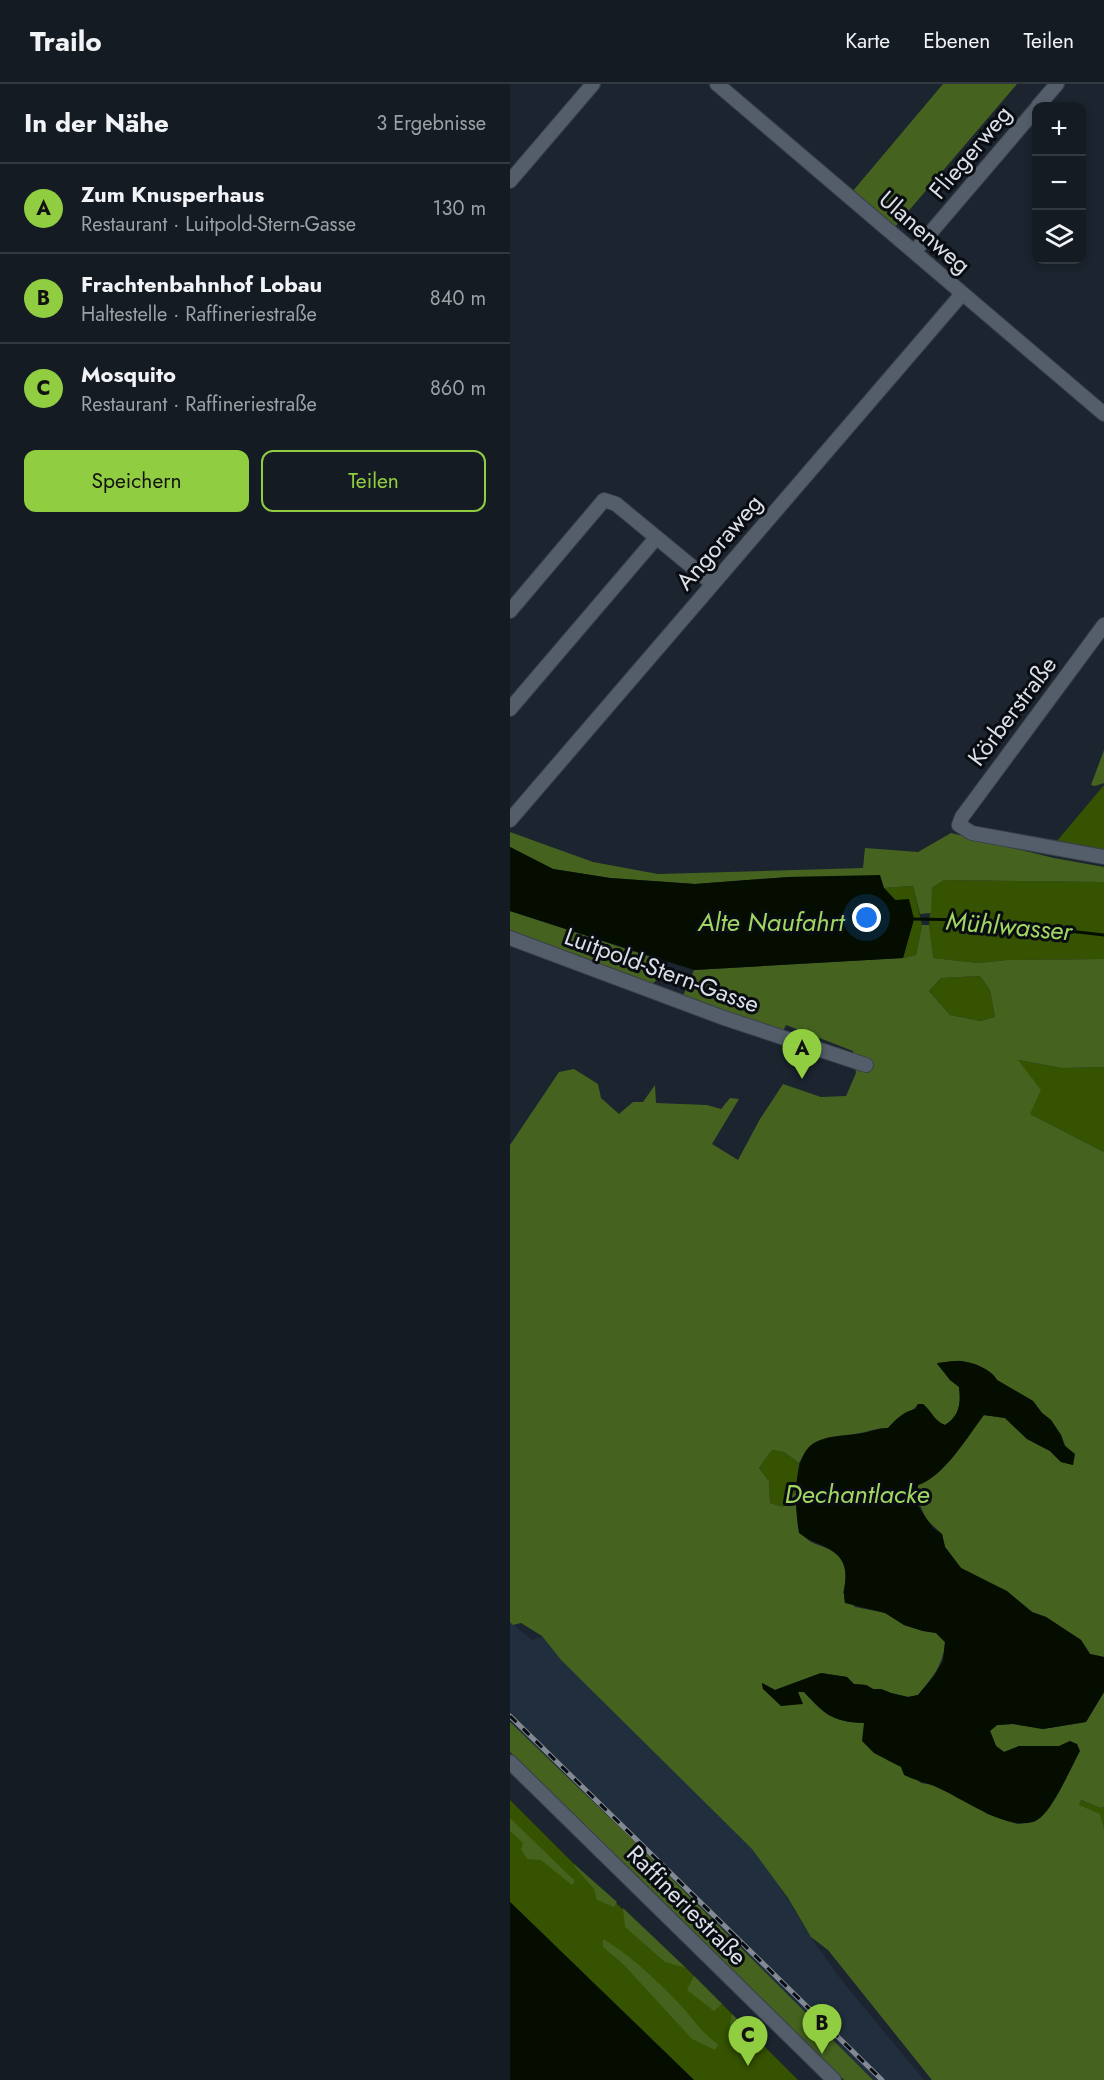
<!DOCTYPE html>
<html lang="de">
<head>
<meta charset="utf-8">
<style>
  :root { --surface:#141b23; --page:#212830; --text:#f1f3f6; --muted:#9da1a6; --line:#333941; --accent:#91cd40 }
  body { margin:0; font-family:Jost,sans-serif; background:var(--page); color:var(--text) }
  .controls { position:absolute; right:18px; top:18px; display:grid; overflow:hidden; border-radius:12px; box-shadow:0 3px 9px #0003 }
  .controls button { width:54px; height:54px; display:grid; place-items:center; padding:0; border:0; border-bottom:2px solid var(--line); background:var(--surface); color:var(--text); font:30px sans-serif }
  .you { position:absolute; left:357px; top:834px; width:21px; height:21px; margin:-15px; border:4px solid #fff; border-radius:50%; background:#1a73e8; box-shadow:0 0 0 9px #1a73e833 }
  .badge { display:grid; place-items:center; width:39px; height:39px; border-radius:50%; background:var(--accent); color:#111; font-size:20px; font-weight:700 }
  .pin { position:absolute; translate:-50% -50px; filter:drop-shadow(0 2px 3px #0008) }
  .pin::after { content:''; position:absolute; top:32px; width:21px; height:18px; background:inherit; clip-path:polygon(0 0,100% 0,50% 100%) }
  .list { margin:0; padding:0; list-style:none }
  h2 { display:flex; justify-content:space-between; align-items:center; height:78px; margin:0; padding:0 24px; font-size:26px }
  h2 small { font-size:20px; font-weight:400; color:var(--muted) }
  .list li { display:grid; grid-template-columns:39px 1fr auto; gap:18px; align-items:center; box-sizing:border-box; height:90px; padding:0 24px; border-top:2px solid var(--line) }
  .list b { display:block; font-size:22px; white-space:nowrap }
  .list p { margin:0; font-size:20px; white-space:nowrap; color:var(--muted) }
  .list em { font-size:20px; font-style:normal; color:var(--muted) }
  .actions { display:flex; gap:12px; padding:18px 24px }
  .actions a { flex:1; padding:14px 0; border:2px solid var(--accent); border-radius:12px; text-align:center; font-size:21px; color:var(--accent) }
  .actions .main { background:var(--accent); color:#111 }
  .icon { flex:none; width:33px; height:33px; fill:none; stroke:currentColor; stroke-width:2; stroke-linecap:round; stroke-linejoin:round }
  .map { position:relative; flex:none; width:594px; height:1996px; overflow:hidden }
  header { display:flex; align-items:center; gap:36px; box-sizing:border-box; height:84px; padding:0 30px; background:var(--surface); border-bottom:2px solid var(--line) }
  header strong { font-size:28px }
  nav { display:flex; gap:33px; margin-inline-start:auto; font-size:21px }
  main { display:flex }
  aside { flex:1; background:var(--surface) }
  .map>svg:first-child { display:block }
</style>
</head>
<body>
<header>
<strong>Trailo</strong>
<nav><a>Karte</a><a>Ebenen</a><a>Teilen</a></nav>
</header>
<main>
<aside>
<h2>In der Nähe<small>3 Ergebnisse</small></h2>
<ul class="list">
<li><span class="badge">A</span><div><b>Zum Knusperhaus</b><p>Restaurant · Luitpold-Stern-Gasse</p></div><em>130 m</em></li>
<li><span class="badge">B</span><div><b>Frachtenbahnhof Lobau</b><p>Haltestelle · Raffineriestraße</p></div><em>840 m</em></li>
<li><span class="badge">C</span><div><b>Mosquito</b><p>Restaurant · Raffineriestraße</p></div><em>860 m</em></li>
</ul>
<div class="actions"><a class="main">Speichern</a><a>Teilen</a></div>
</aside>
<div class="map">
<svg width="594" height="1996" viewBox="0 0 594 1996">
  <rect width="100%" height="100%" fill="#1b242f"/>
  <path fill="#212e3d" d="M 0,1538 L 22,1556 L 32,1552 L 51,1576 L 242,1765 L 258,1784 L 301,1853 L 329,1893 L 414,1996 L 363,1996 L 124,1757 L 0,1638 Z"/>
  <path fill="#355301" d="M 594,701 L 594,767 L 547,757 Z
    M 434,796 L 594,798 L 594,875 L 497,876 L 468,879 L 422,874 L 419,841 L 422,804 Z
    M 403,802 L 412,841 L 406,871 L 393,874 L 404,835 L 374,804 Z
    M 470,892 L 480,906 L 485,933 L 471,937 L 440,931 L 419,907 L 431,894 Z
    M 508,976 L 552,984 L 594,983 L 594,1068 L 520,1030 Z
    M 262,1366 L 274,1368 L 289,1379 L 286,1410 L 275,1404 L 274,1423 L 260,1419 L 259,1397 L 249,1384 Z
    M 0,1716 L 64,1780 L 176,1884 L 288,1996 L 184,1996 L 0,1818 Z
    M 570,1716 L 590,1724 L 594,1723 L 594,1745 L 569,1721 Z"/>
  <path fill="#45631f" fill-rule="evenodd" d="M 433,0 L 507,0 L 384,144 L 342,108 Z
    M 594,666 L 594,699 L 585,702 L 581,701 Z
    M 0,748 L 83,778 L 148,790 L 353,784 L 355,764 L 408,768 L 441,749 L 544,774 L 594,783 L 594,798 L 434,796 L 422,804 L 421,829 L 410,830 L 403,802 L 374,804 L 369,792 L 279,793 L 185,800 L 100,794 L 43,785 L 0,763 Z
    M 0,827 L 150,876 L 147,896 L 139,902 L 0,847 Z
    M 412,841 L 419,841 L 423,874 L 468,879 L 497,876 L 594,875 L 594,983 L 552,984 L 508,976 L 531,1006 L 520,1030 L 594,1068 L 594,1573 L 580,1570 L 571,1556 L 536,1533 L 522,1528 L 497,1508 L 451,1484 L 435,1463 L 432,1450 L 416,1435 L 409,1419 L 409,1408 L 407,1406 L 408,1401 C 433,1393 458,1352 473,1331 L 495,1334 L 517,1355 L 540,1367 L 551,1378 L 563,1381 L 551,1351 L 541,1336 L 532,1329 L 523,1317 L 487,1296 C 482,1286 463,1278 452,1277 C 444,1276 435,1279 427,1280 L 440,1296 L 449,1303 C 451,1318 450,1332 435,1341 L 428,1338 L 413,1320 L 408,1320 C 403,1328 387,1334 378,1344 C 368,1344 360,1347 350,1349 C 336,1352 315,1351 303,1360 C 296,1365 293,1373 289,1379 L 274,1368 L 262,1366 L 249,1384 L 259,1397 L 260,1419 L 274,1423 L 275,1403 L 286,1410 C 287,1426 285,1442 297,1455 C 301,1459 309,1461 314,1463 C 336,1472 339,1487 333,1509 L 345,1523 L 376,1529 L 394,1541 L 413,1547 L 426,1549 L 435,1558 C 434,1580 422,1594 408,1611 L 398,1613 L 381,1609 L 371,1605 L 363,1605 L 356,1601 L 344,1600 L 337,1593 L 311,1589 L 265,1606 L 252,1599 L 253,1605 L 292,1620 L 288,1608 L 294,1608 C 314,1630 322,1638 354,1639 L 377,1676 L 392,1683 L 411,1699 L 423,1701 L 465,1721 L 477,1730 L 507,1740 L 524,1738 L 531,1733 L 560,1657 L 550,1662 L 509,1662 L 494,1668 L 486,1662 L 480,1647 L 487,1641 L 503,1640 L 533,1645 L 576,1638 L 594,1608 L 594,1723 L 590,1724 L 571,1716 L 569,1721 L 590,1730 L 594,1745 L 594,1996 L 422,1996 L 318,1866 L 301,1853 L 278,1814 L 242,1765 L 51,1576 L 32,1552 L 11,1539 L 3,1541 L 0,1538 L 0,1061 L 49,988 L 64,985 L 88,1000 L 91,1014 L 109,1030 L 123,1018 L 133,1018 L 145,1001 L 146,1019 L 197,1021 L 211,1025 L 220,1014 L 229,1015 L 202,1060 L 228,1076 L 250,1035 L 273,1000 L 311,1013 L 336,1012 L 346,989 L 343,967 L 276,941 L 273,947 L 173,912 L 184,886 L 393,874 L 406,871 ZM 470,892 L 480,906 L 485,933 L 471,937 L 440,931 L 419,907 L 431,894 Z
    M 0,1638 L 124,1757 L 363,1996 L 334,1996 L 0,1668 Z
    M 0,1734 L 65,1797 L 62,1801 L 31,1776 L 17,1775 L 11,1765 L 13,1759 L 0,1747 Z
    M 64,1780 L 107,1818 L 104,1823 L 87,1816 L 84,1805 L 64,1782 Z
    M 113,1824 L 176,1884 L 155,1878 L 115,1843 Z
    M 93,1855 C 120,1870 154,1903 175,1926 C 186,1939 194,1951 208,1960 L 205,1966 L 182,1955 L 114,1881 L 93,1863 Z
    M 184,1892 L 212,1920 L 204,1927 L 177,1906 Z
    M 222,1930 L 246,1955 L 240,1959 L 219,1944 Z"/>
  <path fill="#040d00" d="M 0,763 L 43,785 L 100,794 L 185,800 L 279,793 L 370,791 L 374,804 L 385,816 L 399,815 L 404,835 L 393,874 L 184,886 L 0,827 Z
    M 443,1277 C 457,1276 480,1283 487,1296 L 523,1317 L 532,1329 L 541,1336 L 551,1351 L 554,1361 L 565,1370 L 563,1381 L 551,1378 L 540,1367 L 517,1355 L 495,1334 L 474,1331 C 458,1352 434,1393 408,1401 L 406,1419 L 423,1444 L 432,1450 L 435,1463 L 451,1484 L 497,1507 L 522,1528 L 536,1533 L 571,1556 L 580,1570 L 594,1573 L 594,1608 L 576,1638 L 533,1645 L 503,1640 L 487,1641 L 480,1647 L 486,1662 L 494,1668 L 509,1662 L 549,1662 L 560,1657 L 567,1660 L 570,1667 C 561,1684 544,1723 530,1734 C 504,1754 450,1712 424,1702 C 414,1698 404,1696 394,1691 L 391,1683 L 364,1669 L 352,1657 L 354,1639 C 322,1638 315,1630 294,1608 L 288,1608 L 293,1620 L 271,1622 L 253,1605 L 252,1599 L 265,1606 L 311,1589 L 337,1593 L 344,1600 L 356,1601 L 363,1605 L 371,1605 L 381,1609 L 398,1613 L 408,1611 L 424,1592 L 433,1577 L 435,1558 L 426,1549 L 413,1547 L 394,1541 L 375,1529 L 335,1519 C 332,1507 337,1498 335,1486 C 332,1463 305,1462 289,1449 C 285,1427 281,1369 306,1358 C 318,1352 333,1352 347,1350 C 358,1349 367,1344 378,1344 C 386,1335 394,1327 406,1325 L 408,1320 L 413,1320 C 422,1327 424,1337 435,1341 C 450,1332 451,1318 449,1303 L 440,1296 L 427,1279 Z
    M 0,1818 L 184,1996 L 0,1996 Z"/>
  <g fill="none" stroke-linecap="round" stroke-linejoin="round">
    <path stroke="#040d00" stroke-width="3" d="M 404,835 L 461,836 L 594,851"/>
    <defs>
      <path id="minor" d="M 207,0 L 594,330
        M 528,22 L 547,0
        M 0,97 L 83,0
        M 404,168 L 526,25
        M 0,527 L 94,416 L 106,420 L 203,500
        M 594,541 L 452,733 L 449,741 L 462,749 L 594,773
        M 0,625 L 146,454
        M 0,736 L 452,210
        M 0,854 L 214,934 L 356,981
        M 0,1678 L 324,1996"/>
    </defs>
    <use href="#minor" stroke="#393f48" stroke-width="16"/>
    <use href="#minor" stroke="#545e6a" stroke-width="14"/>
    <defs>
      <path id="rail" d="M 0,1632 L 372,1996"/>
    </defs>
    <use href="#rail" stroke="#828993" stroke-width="5"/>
    <use href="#rail" stroke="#090d12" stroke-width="3" stroke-dasharray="9" stroke-linecap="butt"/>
  </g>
  <g text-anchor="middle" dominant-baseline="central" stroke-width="6" stroke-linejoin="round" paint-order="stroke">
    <g font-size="24" fill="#dadfe7" stroke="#090d12">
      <text transform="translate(460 68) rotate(-50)">Fliegerweg</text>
      <text transform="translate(415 148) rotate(41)">Ulanenweg</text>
      <text transform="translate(209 458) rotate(-49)">Angoraweg</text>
      <text transform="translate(502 627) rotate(-53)">Körberstraße</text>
      <text transform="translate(152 886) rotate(20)">Luitpold-Stern-Gasse</text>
      <text transform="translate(177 1821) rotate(45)">Raffineriestraße</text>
    </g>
    <g font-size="26" font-style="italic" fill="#a1d662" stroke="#090d12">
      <text x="261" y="838">Alte Naufahrt</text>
      <text transform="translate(499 842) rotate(5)">Mühlwasser</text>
      <text x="347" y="1410">Dechantlacke</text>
    </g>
  </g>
</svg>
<div class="controls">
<button>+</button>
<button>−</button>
<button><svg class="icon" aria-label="layers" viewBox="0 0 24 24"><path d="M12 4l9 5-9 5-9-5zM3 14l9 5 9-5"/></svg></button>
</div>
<div class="you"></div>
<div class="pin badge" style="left:292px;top:995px">A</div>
<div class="pin badge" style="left:312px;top:1970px">B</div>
<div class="pin badge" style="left:238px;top:1982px">C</div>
</div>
</main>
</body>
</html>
